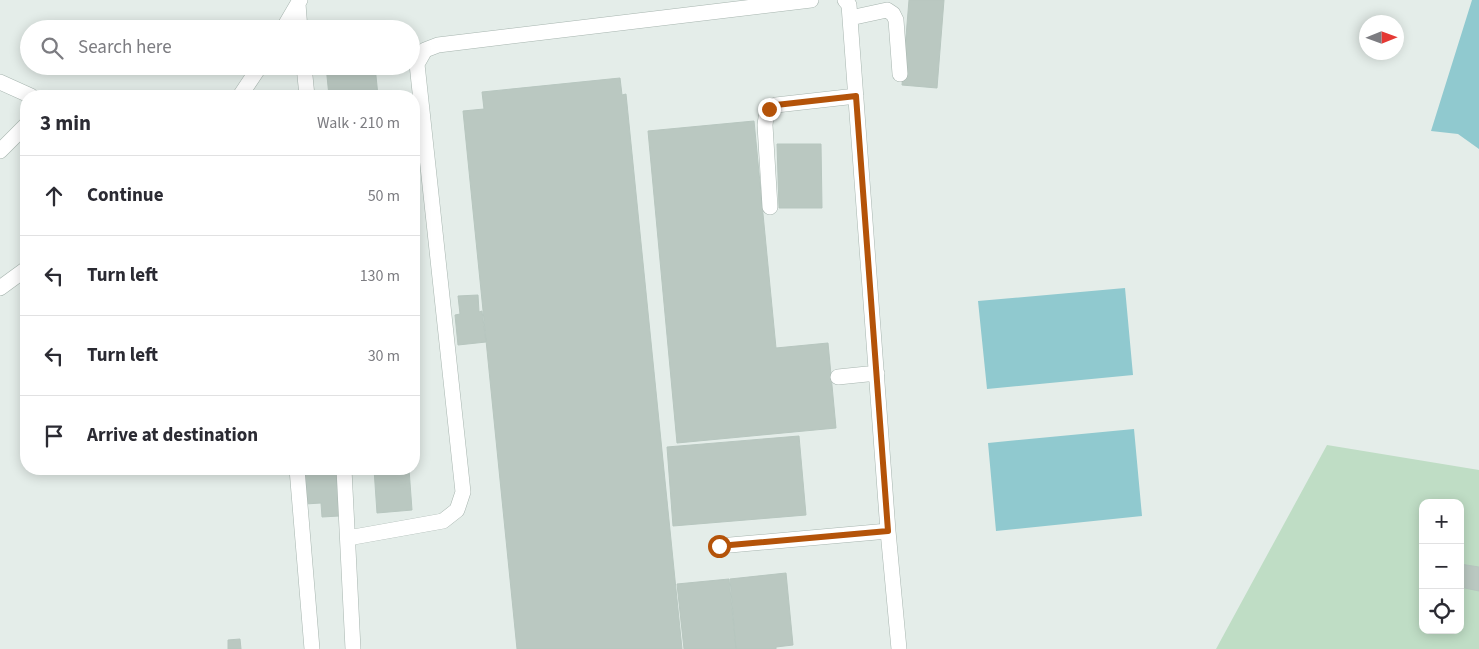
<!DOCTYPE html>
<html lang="en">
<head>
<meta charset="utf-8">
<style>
  :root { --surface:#fff; --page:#f7f7f7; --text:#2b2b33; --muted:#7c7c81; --line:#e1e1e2 }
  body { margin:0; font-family:"Source Sans 3",sans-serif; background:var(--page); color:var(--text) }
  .controls { position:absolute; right:15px; bottom:15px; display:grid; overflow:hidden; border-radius:10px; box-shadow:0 2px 12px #0003 }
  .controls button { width:45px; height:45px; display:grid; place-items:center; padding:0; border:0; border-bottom:1px solid var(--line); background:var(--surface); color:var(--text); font:25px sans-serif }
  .compass { position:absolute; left:1359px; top:15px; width:45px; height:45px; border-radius:50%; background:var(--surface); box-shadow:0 2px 12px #0003; rotate:89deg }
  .stop { position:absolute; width:15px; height:15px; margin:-11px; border:4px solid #b45309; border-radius:50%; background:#fff }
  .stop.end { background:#b45309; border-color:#fff; box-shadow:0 1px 5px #0008 }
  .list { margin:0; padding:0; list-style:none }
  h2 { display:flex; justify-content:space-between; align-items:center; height:65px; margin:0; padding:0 20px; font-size:21px }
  h2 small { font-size:16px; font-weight:400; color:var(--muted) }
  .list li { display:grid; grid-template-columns:32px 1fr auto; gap:15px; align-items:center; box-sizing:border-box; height:80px; padding:0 20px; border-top:1px solid var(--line) }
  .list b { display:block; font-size:19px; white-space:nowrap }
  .list em { font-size:16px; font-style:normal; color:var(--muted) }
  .icon { flex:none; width:28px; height:28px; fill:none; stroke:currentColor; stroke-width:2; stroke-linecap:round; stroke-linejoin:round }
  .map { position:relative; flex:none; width:1479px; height:649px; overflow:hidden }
  .search { position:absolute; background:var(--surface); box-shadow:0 2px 12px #0003; left:20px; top:20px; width:400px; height:55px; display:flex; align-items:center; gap:12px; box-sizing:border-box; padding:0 18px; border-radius:28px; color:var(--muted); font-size:19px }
  .panel { position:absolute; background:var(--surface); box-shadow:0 2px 12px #0003; left:20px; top:90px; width:400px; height:385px; border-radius:20px }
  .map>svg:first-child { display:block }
</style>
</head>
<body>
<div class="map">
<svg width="1479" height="649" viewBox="0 0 1479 649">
  <rect width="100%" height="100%" fill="#e4ede9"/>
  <path fill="#bfddc5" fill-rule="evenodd" d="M 1327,445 L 1479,470 L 1479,649 L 1216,649 ZM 1423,503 L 1460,503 L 1460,630 L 1423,630 Z"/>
  <path fill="#90c9cf" d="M 1472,0 L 1479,0 L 1479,149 L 1458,134 L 1431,131 Z
    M 1125,288 L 1133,375 L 987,389 L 978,301 Z
    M 1134,429 L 1142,516 L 996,531 L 988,443 Z"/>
  <path fill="#bac8c1" stroke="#b7c6bf" d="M 909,0 L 944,0 L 937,88 L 902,85 Z
    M 326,66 L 375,66 L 378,96 L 329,96 Z
    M 620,78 L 622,95 L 626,94 L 682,649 L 517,649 L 463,111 L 484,109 L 482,92 Z
    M 754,121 L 776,348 L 828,343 L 836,428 L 677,443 L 648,131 Z
    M 777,144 L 821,144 L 822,208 L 779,208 Z
    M 478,295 L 479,312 L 482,311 L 486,342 L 458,345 L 455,315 L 460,314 L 458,296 Z
    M 799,436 L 806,515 L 673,526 L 667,447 Z
    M 337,469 L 339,516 L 322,517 L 321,503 L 305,504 L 304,471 Z
    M 374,469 L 409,469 L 412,510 L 377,513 Z
    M 1460,564 L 1479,567 L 1479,591 L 1460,587 Z
    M 786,573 L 793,645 L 776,647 L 776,649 L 736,649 L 730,579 Z
    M 729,579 L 736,649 L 684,649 L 677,584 Z
    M 240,639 L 241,649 L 228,649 L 228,640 Z"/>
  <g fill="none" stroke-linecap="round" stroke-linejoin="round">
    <defs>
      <path id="minor" d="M 845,0 L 849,5 L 888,531 L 899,649
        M 298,4 L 300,29
        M 850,18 L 887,10 L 893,14 L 896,20 L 900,74
        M 283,29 L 300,0
        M 304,66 L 307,96
        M 0,82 L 31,96
        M 240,96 L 260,66
        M 0,151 L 26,125
        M 770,207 L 765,125 C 766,115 767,110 776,105 L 856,96
        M 0,288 L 26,269
        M 838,377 L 877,373
        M 297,469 L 312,649
        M 344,469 L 353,649
        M 348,538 L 443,521 L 457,510 L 463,492 L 417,64 L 425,50 L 438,45 L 811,0
        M 719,546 L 888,531"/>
    </defs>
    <use href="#minor" stroke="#a7b5af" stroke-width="16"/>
    <use href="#minor" stroke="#fff" stroke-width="15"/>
  </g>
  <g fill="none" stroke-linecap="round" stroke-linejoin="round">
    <path stroke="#b45309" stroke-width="6" d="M 719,546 L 888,531 L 856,96 L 776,105 L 769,109"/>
  </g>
</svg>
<div class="controls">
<button>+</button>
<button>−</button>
<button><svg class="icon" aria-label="locate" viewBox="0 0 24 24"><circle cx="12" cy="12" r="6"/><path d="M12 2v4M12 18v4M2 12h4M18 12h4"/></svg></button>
</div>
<svg class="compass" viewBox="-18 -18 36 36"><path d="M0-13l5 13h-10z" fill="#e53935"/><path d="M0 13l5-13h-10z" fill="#7c7c81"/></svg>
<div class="stop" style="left:719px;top:546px"></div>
<div class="stop end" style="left:769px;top:109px"></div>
<div class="search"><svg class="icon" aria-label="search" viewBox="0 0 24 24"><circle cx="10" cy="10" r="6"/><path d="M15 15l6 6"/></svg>Search here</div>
<section class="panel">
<h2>3 min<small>Walk · 210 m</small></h2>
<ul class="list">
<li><svg class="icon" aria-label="ahead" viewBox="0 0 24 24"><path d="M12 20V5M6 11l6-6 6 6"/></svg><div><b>Continue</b></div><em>50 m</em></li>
<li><svg class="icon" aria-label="left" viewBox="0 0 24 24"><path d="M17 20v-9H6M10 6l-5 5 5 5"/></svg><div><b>Turn left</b></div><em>130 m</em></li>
<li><svg class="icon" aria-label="left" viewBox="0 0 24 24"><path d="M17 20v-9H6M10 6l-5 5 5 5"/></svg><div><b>Turn left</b></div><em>30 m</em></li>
<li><svg class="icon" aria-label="arrive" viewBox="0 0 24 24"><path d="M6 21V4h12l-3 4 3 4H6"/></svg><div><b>Arrive at destination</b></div></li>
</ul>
</section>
</div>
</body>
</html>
